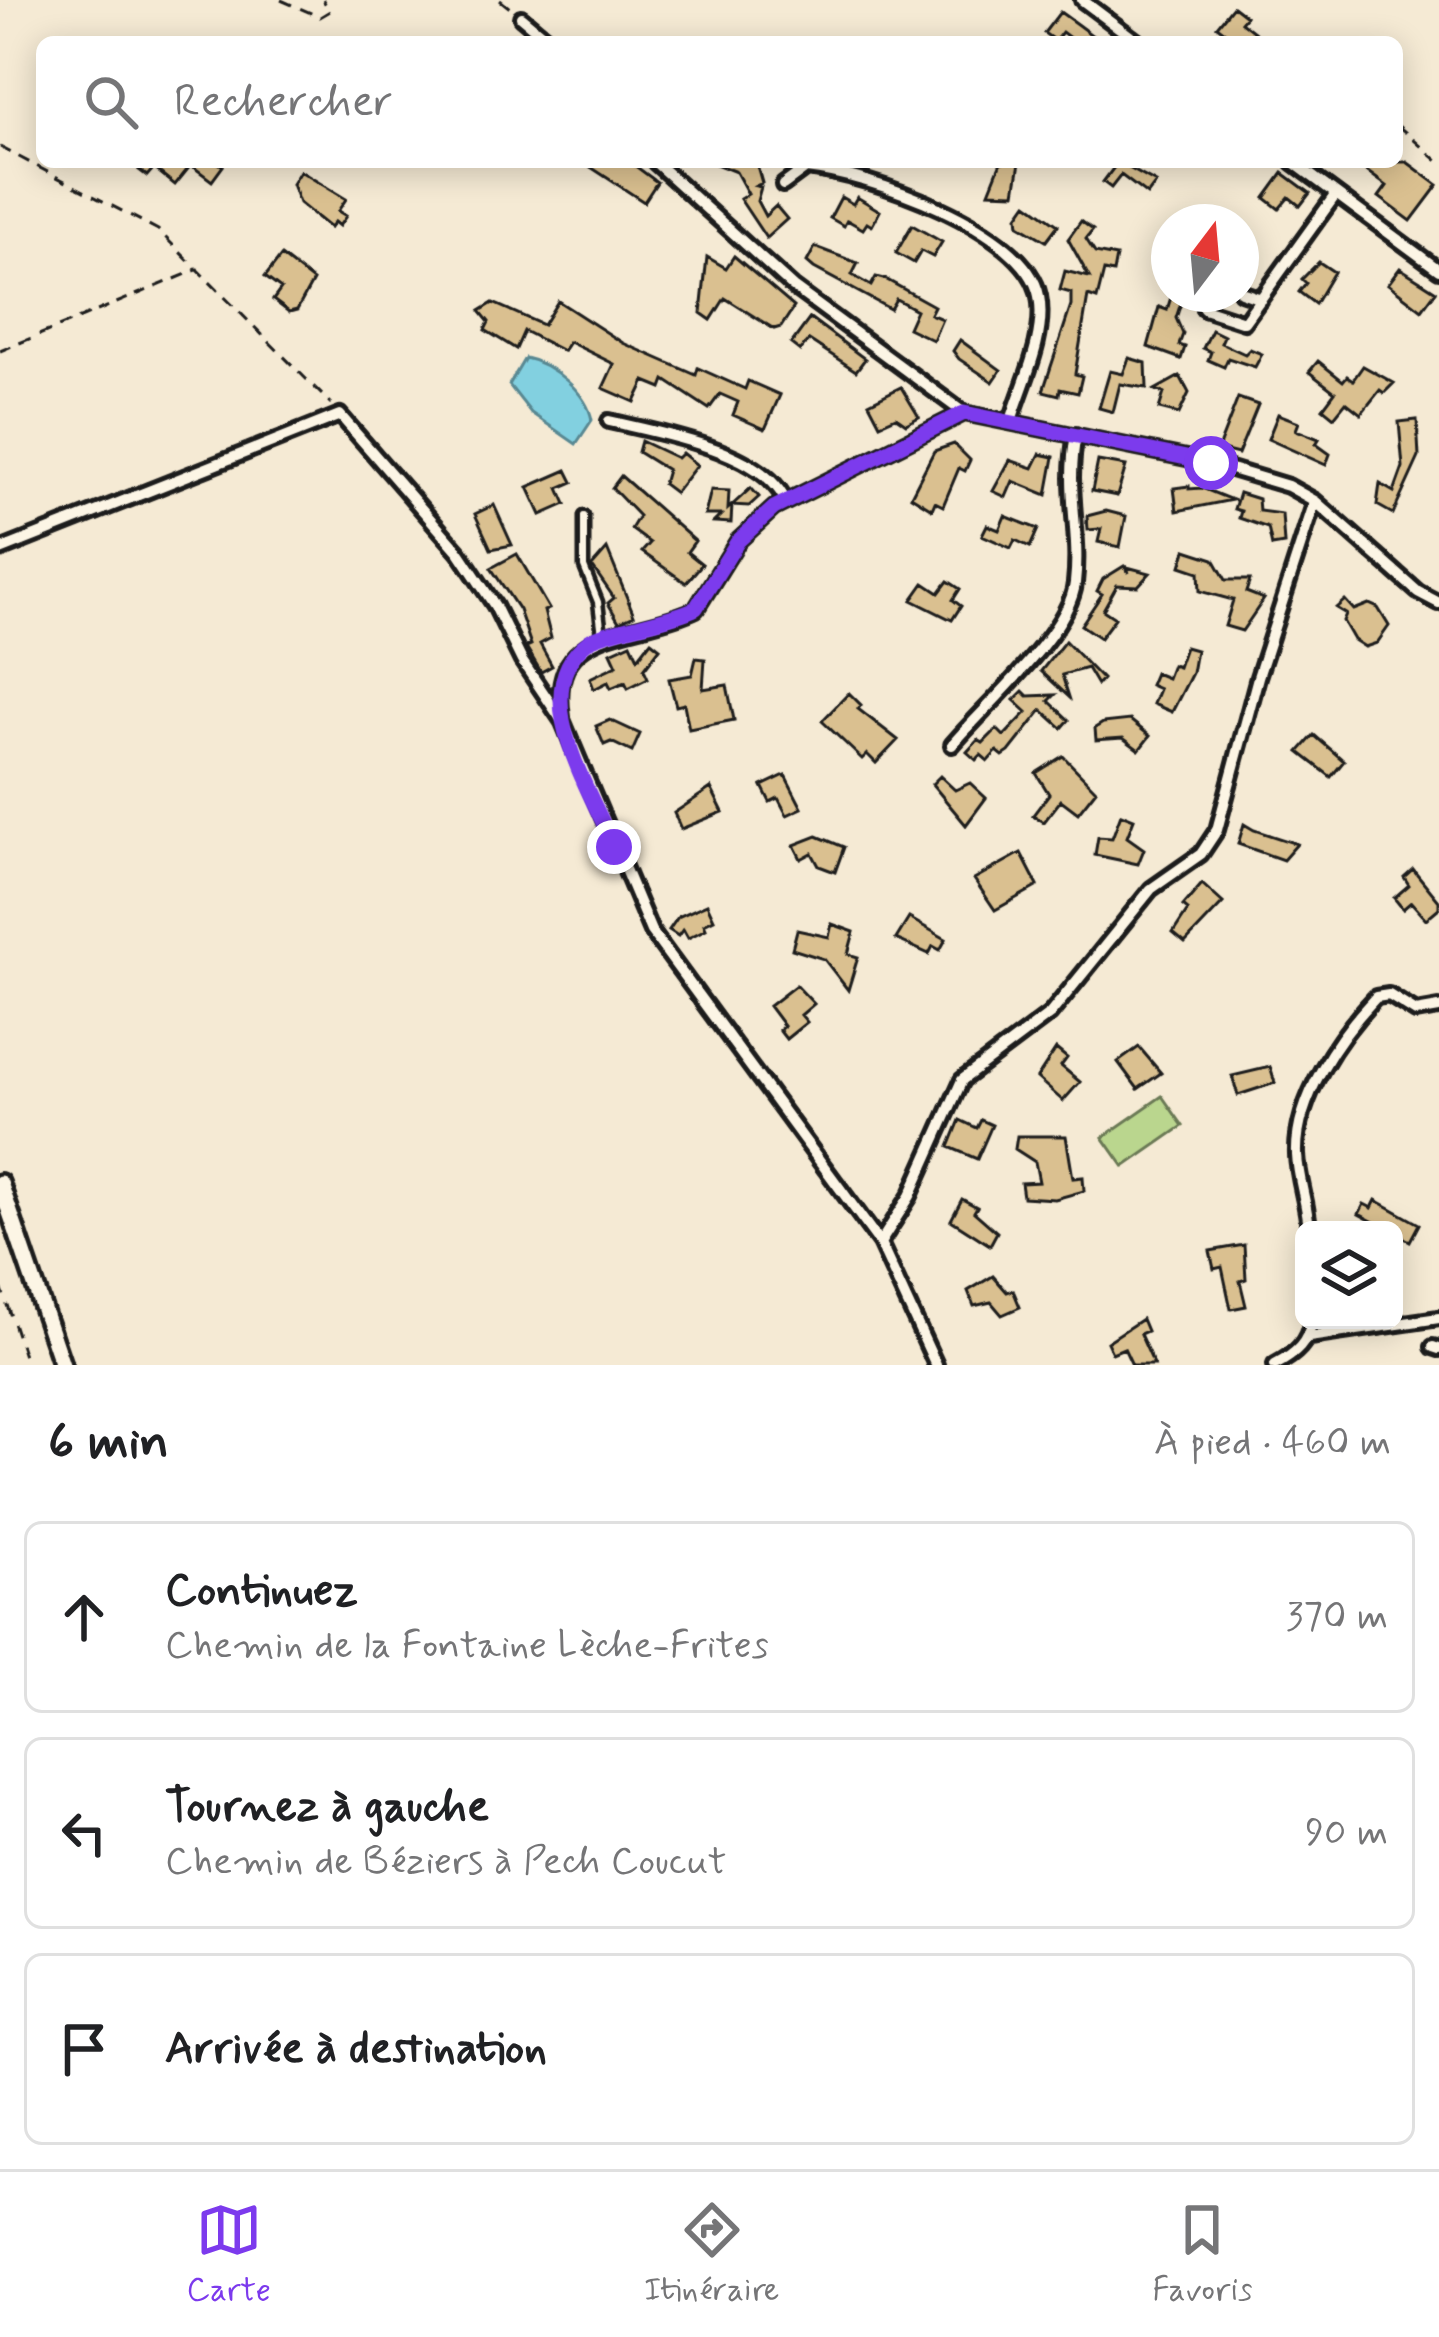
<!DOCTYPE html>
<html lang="fr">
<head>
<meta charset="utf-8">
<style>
  :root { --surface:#fff; --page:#f6f6f6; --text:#202124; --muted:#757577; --line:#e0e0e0; --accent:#7c3aed }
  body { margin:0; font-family:Mynerve,sans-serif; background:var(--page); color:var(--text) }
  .controls { position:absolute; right:36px; bottom:36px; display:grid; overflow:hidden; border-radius:18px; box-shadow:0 6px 30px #0003 }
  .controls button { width:108px; height:108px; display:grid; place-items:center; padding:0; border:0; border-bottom:3px solid var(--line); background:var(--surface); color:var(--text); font:60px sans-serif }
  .compass { position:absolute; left:1151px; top:204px; width:108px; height:108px; border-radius:50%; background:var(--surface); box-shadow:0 6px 30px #0003; rotate:16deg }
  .stop { position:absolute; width:36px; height:36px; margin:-27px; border:9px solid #7c3aed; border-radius:50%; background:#fff }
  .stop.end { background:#7c3aed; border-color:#fff; box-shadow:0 3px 12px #0008 }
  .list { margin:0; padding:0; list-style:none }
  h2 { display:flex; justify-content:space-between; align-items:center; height:156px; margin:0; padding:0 48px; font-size:51px }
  h2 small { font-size:39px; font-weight:400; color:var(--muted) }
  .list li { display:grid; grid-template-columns:78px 1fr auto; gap:36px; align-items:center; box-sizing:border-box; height:192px; margin:0 24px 24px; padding:0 24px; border:3px solid var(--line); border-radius:18px }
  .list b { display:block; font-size:45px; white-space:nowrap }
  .list p { margin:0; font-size:39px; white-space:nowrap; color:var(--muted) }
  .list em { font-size:39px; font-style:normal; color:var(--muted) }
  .icon { flex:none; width:66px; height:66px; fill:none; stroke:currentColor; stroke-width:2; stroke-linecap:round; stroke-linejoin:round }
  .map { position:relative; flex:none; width:1439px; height:1365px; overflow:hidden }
  .search { position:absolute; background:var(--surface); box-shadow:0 6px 30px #0003; left:36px; right:36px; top:36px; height:132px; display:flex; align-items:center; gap:30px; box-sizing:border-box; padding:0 42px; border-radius:18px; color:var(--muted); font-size:45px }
  .sheet { height:804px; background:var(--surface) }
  nav { display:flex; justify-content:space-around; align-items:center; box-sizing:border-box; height:168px; border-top:3px solid var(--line); background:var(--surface); font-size:33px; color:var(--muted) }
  nav a { display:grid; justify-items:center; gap:6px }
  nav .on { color:var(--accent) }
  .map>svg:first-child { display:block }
</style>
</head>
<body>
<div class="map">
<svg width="1439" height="1365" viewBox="0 0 1439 1365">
  <rect width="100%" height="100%" fill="#f5ead4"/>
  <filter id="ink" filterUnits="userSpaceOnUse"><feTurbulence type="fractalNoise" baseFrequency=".00833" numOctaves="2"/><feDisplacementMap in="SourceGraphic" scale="24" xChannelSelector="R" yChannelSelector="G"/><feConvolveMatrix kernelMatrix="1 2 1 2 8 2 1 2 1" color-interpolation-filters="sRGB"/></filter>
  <g filter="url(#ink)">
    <path fill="#bad68e" stroke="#6b7955" stroke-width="3" d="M 1162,1096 L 1183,1126 L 1124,1167 L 1103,1137 Z"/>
    <path fill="#82d0e0" stroke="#598892" stroke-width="3" d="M 525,358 C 552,363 587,393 592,420 L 576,444 L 531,413 L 509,385 Z"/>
    <path fill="#dac090" stroke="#1c1c1c" stroke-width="3" d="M 1233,6 L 1246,16 L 1241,22 L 1258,35 L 1253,42 L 1238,42 L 1217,26 Z
      M 1060,12 L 1078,25 L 1101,42 L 1075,42 L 1062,32 L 1055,41 L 1044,33 Z
      M 145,162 L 217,162 L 223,166 L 212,181 L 191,165 L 175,185 L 154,168 L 147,176 L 139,170 Z
      M 583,162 L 630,162 L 657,182 L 644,202 Z
      M 711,162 L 756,162 L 762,183 L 756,186 L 761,187 L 757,201 L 765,216 L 776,206 L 787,219 L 766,238 L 740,199 L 748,194 L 736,172 Z
      M 1001,162 L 1020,162 L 1015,193 L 989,192 Z
      M 1118,162 L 1156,183 L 1147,195 L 1121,175 L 1111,188 L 1103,182 Z
      M 1354,162 L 1407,162 L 1438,185 L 1411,221 L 1379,197 L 1387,186 Z
      M 300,171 L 346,199 L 338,211 L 346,216 L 339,226 L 334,222 L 330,228 L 299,203 L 292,184 Z
      M 1283,173 L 1310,193 L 1300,206 L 1289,197 L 1279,209 L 1265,198 Z
      M 841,197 L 853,204 L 857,197 L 880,211 L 872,226 L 867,223 L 863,229 L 847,220 L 844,226 L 830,218 Z
      M 1027,203 L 1058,225 L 1046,241 L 1019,225 L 1018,216 Z
      M 1081,221 L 1093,230 L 1086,239 L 1095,253 L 1116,257 L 1113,273 L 1104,271 L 1097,299 L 1088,296 L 1075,374 L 1082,376 L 1078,393 L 1060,389 L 1059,395 L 1043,391 L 1071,306 L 1071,293 L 1060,290 L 1065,271 L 1089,277 L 1068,239 Z
      M 912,225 L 942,242 L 933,257 L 921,251 L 914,263 L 896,253 Z
      M 815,247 L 858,263 L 852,275 L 871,286 L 876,277 L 887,280 L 934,306 L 930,314 L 942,319 L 933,340 L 908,328 L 916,310 L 896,299 L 890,309 L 814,268 L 807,262 Z
      M 281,256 L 313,281 L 297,310 L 289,312 L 273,300 L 281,289 L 265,277 Z
      M 734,256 L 794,307 L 781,327 L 774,329 L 725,298 L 711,320 L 701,313 L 707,257 L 726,268 Z
      M 1319,262 L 1334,272 L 1315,304 L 1299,292 L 1306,283 L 1302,279 Z
      M 1400,268 L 1436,291 L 1422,310 L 1388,284 Z
      M 1172,294 L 1184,294 L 1176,318 L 1183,334 L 1179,345 L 1185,347 L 1181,359 L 1148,347 L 1159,307 L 1167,310 Z
      M 558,301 L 623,343 L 696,375 L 698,368 L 745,389 L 748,381 L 780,395 L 765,429 L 733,415 L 738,402 L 720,394 L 709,409 L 665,380 L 662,388 L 645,381 L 635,402 L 603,388 L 614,364 L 569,342 L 563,351 L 524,331 L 516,349 L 485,330 L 489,322 L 480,311 L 493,303 L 543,325 Z
      M 810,318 L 865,359 L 856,371 L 809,340 L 800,351 L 791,344 Z
      M 1212,330 L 1224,336 L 1221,343 L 1245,354 L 1250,349 L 1262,354 L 1255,367 L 1228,358 L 1224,367 L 1208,360 L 1211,352 L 1203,348 Z
      M 960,340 L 1001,370 L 993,382 L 959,359 L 953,351 Z
      M 1129,358 L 1146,363 L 1147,388 L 1120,384 L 1113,412 L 1099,408 L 1110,371 L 1123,374 Z
      M 1318,361 L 1343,381 L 1347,376 L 1353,380 L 1363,366 L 1394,383 L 1384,393 L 1380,390 L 1361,414 L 1346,402 L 1334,417 L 1323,408 L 1335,392 L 1309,372 Z
      M 1180,376 L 1189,393 L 1179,414 L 1159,409 L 1164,393 L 1155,390 Z
      M 901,387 L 919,417 L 906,424 L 896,417 L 880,424 L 869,403 Z
      M 1238,398 L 1258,405 L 1238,454 L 1218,449 Z
      M 1278,414 L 1299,422 L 1296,430 L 1319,439 L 1316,444 L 1330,454 L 1326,465 L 1268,439 Z
      M 1417,420 L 1419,457 L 1393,514 L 1377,505 L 1380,484 L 1394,492 L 1403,467 L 1399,422 Z
      M 641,441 L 677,458 L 682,453 L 697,465 L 675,493 L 663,484 L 667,470 L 638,452 Z
      M 954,444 L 970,460 L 965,471 L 959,468 L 943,506 L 935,502 L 932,509 L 911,496 L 934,451 Z
      M 1040,454 L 1054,457 L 1047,495 L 1013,481 L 1006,497 L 993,491 L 1010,460 L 1033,468 Z
      M 1098,461 L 1126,466 L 1117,496 L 1092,491 Z
      M 567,470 L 573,482 L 559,488 L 566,504 L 541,515 L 528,487 Z
      M 621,476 L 695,541 L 687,552 L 702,564 L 686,583 L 642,552 L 650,543 L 631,529 L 639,516 L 612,488 Z
      M 1189,486 L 1189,489 L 1202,488 L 1232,500 L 1177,511 L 1174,488 Z
      M 751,488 L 759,497 L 749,506 L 732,505 L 731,523 L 714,522 L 721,515 L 705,515 L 711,490 L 729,491 L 728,509 Z
      M 1239,493 L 1258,499 L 1259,511 L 1282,514 L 1284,544 L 1272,546 L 1268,528 L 1239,518 L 1241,511 L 1234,509 Z
      M 494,505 L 512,545 L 491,549 L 486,538 L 475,514 Z
      M 1106,511 L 1126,516 L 1120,547 L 1098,542 L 1101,529 L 1088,530 L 1087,516 Z
      M 1005,516 L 1038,529 L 1030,547 L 1015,540 L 1011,548 L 982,535 L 987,525 L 999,530 Z
      M 607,549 L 634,615 L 619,622 L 608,603 L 614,598 L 592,566 Z
      M 1186,550 L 1214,559 L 1226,580 L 1250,580 L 1246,592 L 1264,599 L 1242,631 L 1225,626 L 1233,600 L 1200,591 L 1199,572 L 1181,566 Z
      M 517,554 L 549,609 L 544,611 L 551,638 L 540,644 L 552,666 L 541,672 L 526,647 L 531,645 L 519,610 L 491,568 Z
      M 1124,566 L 1129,573 L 1127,567 L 1150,573 L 1138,586 L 1117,585 L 1103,610 L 1115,618 L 1100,638 L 1081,625 L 1102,594 L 1097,591 L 1103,579 Z
      M 948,581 L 960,589 L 953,600 L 961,606 L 952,620 L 912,600 L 924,583 L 939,593 Z
      M 1345,600 L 1354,610 L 1369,604 L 1378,608 L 1389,626 L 1377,643 L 1365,647 L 1354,640 L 1343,621 L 1346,614 L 1336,608 Z
      M 651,641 L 660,648 L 644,669 L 648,678 L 628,688 L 625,682 L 611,688 L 608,682 L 594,689 L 590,678 L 617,665 L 611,652 L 631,643 L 638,658 Z
      M 1065,641 L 1102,679 L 1097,685 L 1087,668 L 1062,675 L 1069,697 L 1041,671 Z
      M 1185,647 L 1196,650 L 1192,673 L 1172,712 L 1153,704 L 1159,689 L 1150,685 L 1155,673 L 1167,678 L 1172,665 L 1178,667 Z
      M 696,658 L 705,659 L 703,689 L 727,685 L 734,720 L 689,729 L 684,704 L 676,706 L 669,679 L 692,675 Z
      M 1023,691 L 1028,696 L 1055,695 L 1049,701 L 1069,720 L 1062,728 L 1042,710 L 1009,752 L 1003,756 L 997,751 L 988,761 L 981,755 L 976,760 L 967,752 L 978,740 L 983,743 L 997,729 L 1004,736 L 1027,712 L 1014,700 Z
      M 849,693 L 861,705 L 858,709 L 898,740 L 876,763 L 867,754 L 862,759 L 822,721 Z
      M 610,720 L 640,734 L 632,752 L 611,742 L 604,745 L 596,726 Z
      M 1130,720 L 1150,736 L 1139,750 L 1123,738 L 1096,740 L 1095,728 L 1103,723 Z
      M 1314,735 L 1344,761 L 1331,777 L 1299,752 Z
      M 1063,756 L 1096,790 L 1078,813 L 1061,800 L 1044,822 L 1033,815 L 1049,794 L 1036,773 Z
      M 785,775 L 802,808 L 787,815 L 778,798 L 770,802 L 762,786 Z
      M 940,776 L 955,790 L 970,783 L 986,798 L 966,825 L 932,784 Z
      M 711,788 L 723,812 L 681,829 L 674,813 Z
      M 1121,814 L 1134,819 L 1127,837 L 1144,849 L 1138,864 L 1095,855 L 1098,837 L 1112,838 Z
      M 1244,824 L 1254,830 L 1297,844 L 1283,860 L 1238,844 Z
      M 817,836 L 844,847 L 835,872 L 819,866 L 812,853 L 801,859 L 794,845 Z
      M 1021,853 L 1038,886 L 995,910 L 974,879 Z
      M 1413,869 L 1439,901 L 1439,908 L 1426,919 L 1411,902 L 1403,909 L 1394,898 L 1409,885 L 1404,877 Z
      M 1202,884 L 1223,903 L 1185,943 L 1173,933 L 1188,910 L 1183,906 Z
      M 707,904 L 714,919 L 704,924 L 706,929 L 688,938 L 683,929 L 678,936 L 669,930 L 678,917 Z
      M 909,918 L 946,939 L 940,950 L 933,946 L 929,954 L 896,939 Z
      M 832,924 L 854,932 L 848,954 L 858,957 L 848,990 L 824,959 L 792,949 L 797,930 L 829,937 Z
      M 796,985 L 814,1004 L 801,1015 L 807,1022 L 786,1039 L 779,1030 L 784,1026 L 769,1006 Z
      M 1139,1047 L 1161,1073 L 1138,1089 L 1118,1062 Z
      M 1056,1049 L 1067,1058 L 1061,1066 L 1080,1082 L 1063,1101 L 1037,1078 Z
      M 1270,1067 L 1275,1083 L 1238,1095 L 1232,1076 Z
      M 960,1120 L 977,1128 L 981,1120 L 992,1125 L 977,1159 L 949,1147 Z
      M 1017,1136 L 1066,1136 L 1073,1178 L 1083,1177 L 1084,1191 L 1055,1199 L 1023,1197 L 1021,1183 L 1039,1182 L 1035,1162 L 1015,1149 Z
      M 962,1199 L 977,1207 L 974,1212 L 997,1232 L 990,1245 L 951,1220 Z
      M 1376,1200 L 1419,1224 L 1410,1241 L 1359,1214 L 1364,1204 L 1372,1208 Z
      M 1244,1245 L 1246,1279 L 1240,1281 L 1246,1306 L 1231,1309 L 1222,1267 L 1214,1269 L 1210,1251 Z
      M 993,1276 L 1007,1292 L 1013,1290 L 1020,1307 L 1002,1315 L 991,1302 L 974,1306 L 968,1291 Z
      M 1142,1319 L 1147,1331 L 1140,1334 L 1154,1365 L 1132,1365 L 1124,1348 L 1112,1353 L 1107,1342 Z"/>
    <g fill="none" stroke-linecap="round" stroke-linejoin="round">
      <defs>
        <path id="lane" d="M 584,516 L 584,567 L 598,602 L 602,635"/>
        <path id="street" d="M 1082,0 L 1138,42
          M 521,17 L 551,42
          M 655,162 L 793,287 L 964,413
          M 1293,162 L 1439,270
          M 783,185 L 806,168 C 867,174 1026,228 1039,296 C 1047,336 1022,384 1011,421
          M 1241,292 L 1261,299
          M 1210,294 L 1204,309 L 1244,322 L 1336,194
          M 609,421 C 659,433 762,450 785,500
          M 0,550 L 340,415 L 459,552 L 495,606 L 522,661 L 563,722 L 651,931 L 880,1243 L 936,1365
          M 562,717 C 547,623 637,638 696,609 L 738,541 L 774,508 L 964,413 L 1211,463 L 1288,486 L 1315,501 L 1418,592 L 1439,603
          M 952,745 C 984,707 1070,632 1075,583 C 1081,532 1065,491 1076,435
          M 1309,1230 C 1308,1205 1298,1180 1297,1155 C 1295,1099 1339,1036 1376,997 L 1389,995 L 1416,1012 L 1439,1008
          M 880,1243 L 910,1196 L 962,1080 L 1050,1014 L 1151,889 L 1201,854 L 1217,830 L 1258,677 L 1315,501
          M 1309,1337 L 1439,1318
          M 1433,1347 L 1439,1349
          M 1275,1365 C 1296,1354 1308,1343 1312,1320"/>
        <path id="secondary" d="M 0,1183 L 62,1365"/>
      </defs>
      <use href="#lane" stroke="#1c1c1c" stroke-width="15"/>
      <use href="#street" stroke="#1c1c1c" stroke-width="20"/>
      <use href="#secondary" stroke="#1c1c1c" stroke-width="24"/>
      <path stroke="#1c1c1c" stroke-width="3" stroke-dasharray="12 9" stroke-linecap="butt" d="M 281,0 L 320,17 L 330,11 L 323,0
        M 500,0 L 510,8
        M 1397,125 L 1439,162
        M 0,147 L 158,230 L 331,404
        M 0,351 L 199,269
        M 0,1284 L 27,1365"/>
      <use href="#lane" stroke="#fcf5e5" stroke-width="6"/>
      <use href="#street" stroke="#fcf5e5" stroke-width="10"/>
      <use href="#secondary" stroke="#fcf5e5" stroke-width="15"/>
    </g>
  </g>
  <g fill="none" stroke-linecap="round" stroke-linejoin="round" filter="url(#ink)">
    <path stroke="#7c3aed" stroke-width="15" d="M 614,847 C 591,791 523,689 589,641 C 604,630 669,622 696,608 L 738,541 L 774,508 L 964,413 L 1211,463"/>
  </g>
</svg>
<div class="controls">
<button><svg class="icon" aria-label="layers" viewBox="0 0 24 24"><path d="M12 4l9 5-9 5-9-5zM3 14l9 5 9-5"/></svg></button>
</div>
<svg class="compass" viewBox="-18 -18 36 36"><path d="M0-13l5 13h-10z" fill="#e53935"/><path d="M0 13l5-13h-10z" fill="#757577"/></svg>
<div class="stop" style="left:1211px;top:463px"></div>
<div class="stop end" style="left:614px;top:847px"></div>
<div class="search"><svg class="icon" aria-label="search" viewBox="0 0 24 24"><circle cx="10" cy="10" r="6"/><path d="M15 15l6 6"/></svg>Rechercher</div>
</div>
<section class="sheet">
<h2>6 min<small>À pied · 460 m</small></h2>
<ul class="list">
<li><svg class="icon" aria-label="ahead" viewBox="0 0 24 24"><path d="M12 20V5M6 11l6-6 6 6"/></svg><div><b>Continuez</b><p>Chemin de la Fontaine Lèche-Frites</p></div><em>370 m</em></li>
<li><svg class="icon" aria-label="left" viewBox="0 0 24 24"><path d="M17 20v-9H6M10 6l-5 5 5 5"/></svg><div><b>Tournez à gauche</b><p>Chemin de Béziers à Pech Coucut</p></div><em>90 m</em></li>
<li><svg class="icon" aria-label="arrive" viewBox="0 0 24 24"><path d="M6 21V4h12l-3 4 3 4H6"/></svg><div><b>Arrivée à destination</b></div></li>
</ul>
</section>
<nav>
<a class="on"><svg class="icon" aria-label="map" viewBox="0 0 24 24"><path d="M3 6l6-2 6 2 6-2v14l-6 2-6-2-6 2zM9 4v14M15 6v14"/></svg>Carte</a>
<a><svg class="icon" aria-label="directions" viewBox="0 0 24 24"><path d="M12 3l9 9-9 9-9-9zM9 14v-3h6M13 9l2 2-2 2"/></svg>Itinéraire</a>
<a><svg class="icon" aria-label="saved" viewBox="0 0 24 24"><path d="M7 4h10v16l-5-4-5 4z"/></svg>Favoris</a>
</nav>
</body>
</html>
